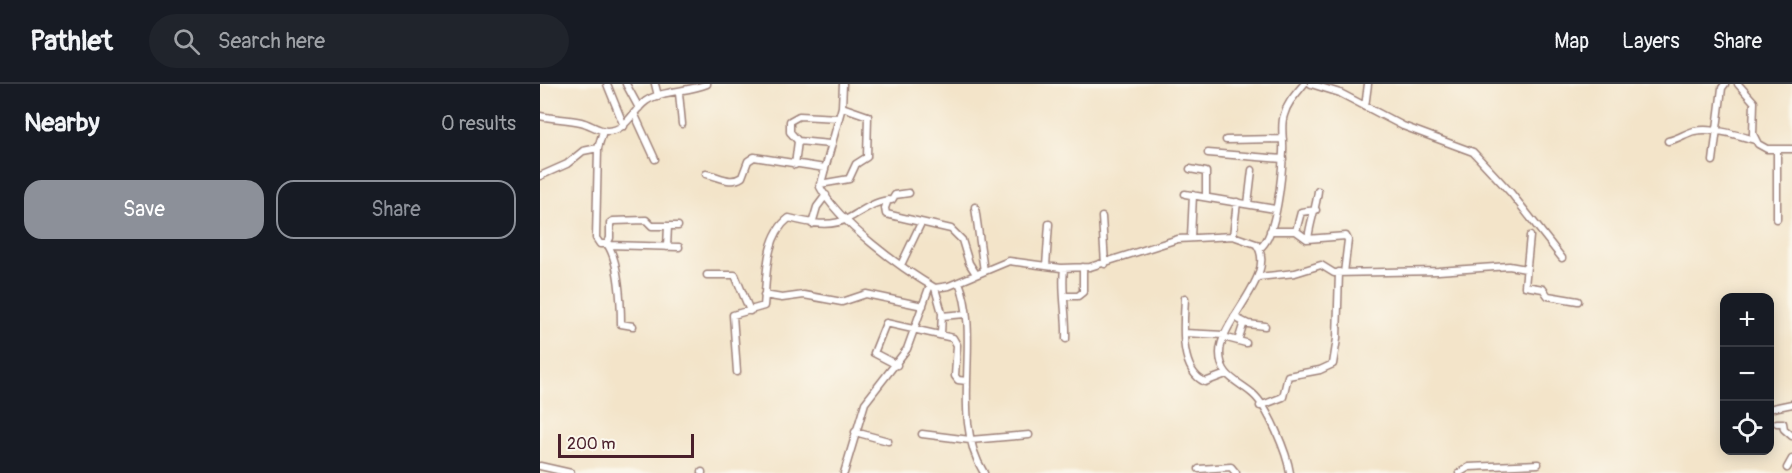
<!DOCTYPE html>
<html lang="en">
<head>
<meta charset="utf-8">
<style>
  :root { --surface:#171b24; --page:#20242c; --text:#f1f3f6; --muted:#9ea1a6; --line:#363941; --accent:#8c9099 }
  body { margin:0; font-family:Pangolin,sans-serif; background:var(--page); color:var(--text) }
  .controls { position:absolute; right:18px; bottom:18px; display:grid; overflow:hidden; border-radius:12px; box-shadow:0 3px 15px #0003 }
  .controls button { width:54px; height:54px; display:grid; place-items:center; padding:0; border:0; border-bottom:2px solid var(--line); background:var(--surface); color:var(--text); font:30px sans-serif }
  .scale { position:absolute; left:18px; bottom:15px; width:136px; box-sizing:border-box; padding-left:6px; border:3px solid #4a1f2b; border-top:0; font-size:16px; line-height:21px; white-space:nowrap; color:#4a1f2b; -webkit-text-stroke:4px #fbf7ec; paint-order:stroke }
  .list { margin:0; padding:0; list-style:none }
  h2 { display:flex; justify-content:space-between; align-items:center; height:78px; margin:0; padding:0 24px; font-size:26px }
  h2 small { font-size:20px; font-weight:400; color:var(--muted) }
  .actions { display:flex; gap:12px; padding:18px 24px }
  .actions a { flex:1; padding:14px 0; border:2px solid var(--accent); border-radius:18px; text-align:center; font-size:21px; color:var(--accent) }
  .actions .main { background:var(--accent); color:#fff }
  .icon { flex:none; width:33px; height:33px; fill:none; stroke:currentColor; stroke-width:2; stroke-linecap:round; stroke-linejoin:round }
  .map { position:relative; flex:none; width:1252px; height:389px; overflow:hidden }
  header { display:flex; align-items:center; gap:36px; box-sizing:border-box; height:84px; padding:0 30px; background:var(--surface); border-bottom:2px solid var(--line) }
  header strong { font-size:28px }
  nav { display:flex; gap:33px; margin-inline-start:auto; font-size:21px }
  .search { width:420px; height:54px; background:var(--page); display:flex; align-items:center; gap:15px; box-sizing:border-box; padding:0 21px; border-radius:33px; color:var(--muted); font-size:22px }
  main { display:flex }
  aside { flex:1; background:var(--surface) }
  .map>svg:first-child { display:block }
</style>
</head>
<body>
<header>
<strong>Pathlet</strong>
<div class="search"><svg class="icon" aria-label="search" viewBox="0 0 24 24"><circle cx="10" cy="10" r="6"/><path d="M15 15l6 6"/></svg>Search here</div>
<nav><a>Map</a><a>Layers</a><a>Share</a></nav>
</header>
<main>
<aside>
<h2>Nearby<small>0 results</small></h2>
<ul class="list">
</ul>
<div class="actions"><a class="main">Save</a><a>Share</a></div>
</aside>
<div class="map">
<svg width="1252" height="389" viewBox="0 0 1252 389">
  <rect width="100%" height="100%" fill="#fbf7ec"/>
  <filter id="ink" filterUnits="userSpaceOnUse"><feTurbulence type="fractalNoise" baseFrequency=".0167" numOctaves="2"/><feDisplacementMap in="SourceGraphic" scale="12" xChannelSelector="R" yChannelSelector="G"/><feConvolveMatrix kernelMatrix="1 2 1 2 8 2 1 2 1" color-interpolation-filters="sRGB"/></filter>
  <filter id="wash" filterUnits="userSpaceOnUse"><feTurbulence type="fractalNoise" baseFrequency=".008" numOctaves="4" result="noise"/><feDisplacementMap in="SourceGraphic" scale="24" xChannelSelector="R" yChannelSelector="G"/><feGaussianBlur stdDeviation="1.35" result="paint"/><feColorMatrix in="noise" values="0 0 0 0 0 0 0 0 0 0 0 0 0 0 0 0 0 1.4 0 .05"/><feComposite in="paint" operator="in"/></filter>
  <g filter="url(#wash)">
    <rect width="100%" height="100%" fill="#f3e4c9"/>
  </g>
  <g filter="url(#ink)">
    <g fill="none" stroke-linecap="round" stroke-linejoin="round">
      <defs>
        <path id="minor" d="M 67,0 L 84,42
          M 86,0 L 99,24
          M 115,0 L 118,12
          M 303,0 L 302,23 L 280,103 C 299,139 361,184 395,204 L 409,202 L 469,177 L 521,184 L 550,183 L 638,155 L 693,152 L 716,160 C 739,190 680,236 680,269 C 680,293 698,297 713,310 C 728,323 747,369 750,389
          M 771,0 L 800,9 L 863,42 L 933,68 L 971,109 L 1022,174
          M 1198,0 L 1214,18 L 1213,50 L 1218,60 L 1227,65 L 1252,65
          M 139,9 L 142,40
          M 825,23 L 828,0
          M 94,29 L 115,75
          M 0,32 C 14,35 28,35 41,38 C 50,40 58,47 67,47 C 87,47 92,27 106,17 C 122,6 148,8 167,0
          M 686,56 L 743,55
          M 1128,57 C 1138,55 1146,49 1154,47 C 1172,43 1197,51 1215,56
          M 290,60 L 258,57 L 250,48 L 250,37 L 259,32 L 299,34
          M 58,64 L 56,154 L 60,160 L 67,160 C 79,176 81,220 81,240 L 93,242
          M 668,69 L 743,75
          M 1173,77 L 1182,4 L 1185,0
          M 255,81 L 258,57
          M 650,85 L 666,88 L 666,113
          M 166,90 C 179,92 190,101 202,93 L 208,77 L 214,73 L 285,84
          M 0,92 L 27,80 L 43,67 L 58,64 L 63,47
          M 280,100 L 309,95 L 316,80 L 327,73 L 328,32 L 302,23
          M 645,110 L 735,125
          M 348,116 L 345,124 L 346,130 L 411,145 L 422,156 L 429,179 L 436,190
          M 708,120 L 712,86
          M 435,123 L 444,187
          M 562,133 L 565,180
          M 1237,135 L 1237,66
          M 272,140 L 277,123 L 286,111
          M 730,147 L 756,147 L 767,155 L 806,152 L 808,156 L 804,189
          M 756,147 L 761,128 L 776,126
          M 693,152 L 697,118
          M 990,152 L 985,202 L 1003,205 L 1008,212 L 1038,217
          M 651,153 L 653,111
          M 768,155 C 770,138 776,124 778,107
          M 67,160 L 70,154 L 70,139 L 73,137 L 106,136 L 112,142 L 138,142
          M 68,161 L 139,163
          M 127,163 L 128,142
          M 720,164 C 737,152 742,89 743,68 C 744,56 740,42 744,31 C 747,19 756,10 764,0
          M 361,181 L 381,139
          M 506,182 L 509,140
          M 524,184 C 521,208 527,230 526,255
          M 167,191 L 195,191 L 210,227
          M 718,193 L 755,189 L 781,181 L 794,189 L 898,187 L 969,182 L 986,185
          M 419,198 C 442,255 409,334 444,389
          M 395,204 L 402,229 L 401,250
          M 224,211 L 242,214 L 264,211 L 302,218 L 326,210 L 383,222
          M 524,212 L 538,212 L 543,208 L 543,183
          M 645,214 C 644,237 638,286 665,298 L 686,290
          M 402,232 L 425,230
          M 694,233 L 708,240 L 725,242
          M 644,249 L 684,251
          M 683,253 L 706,259
          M 698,257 L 704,238
          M 357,281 L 334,269 L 346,239 L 413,254 L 417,261 L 415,292 L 418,296 L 427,297
          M 197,288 L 193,231 L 224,222 C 227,194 224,153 249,134 C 269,139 291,144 309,134 C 324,126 336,116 352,116 L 355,111 L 369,109
          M 720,322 L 743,313 L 748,292 L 780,286 L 793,280 L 797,255 L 799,188
          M 1233,324 L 1252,320
          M 1237,339 L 1243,339 L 1244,345 L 1252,352
          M 315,348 L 348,357
          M 382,350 L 430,356 L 489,351
          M 0,382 L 31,389
          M 1247,384 L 1252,375
          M 659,385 L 691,383 L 696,389
          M 162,388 L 162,389
          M 304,389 L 325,319 L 367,265 L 390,201
          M 919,389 L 929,383 L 998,380"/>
      </defs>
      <use href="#minor" stroke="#9e827a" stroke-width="9"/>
      <use href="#minor" stroke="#fff" stroke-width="6"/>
    </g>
  </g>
</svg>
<div class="controls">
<button>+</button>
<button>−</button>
<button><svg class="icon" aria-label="locate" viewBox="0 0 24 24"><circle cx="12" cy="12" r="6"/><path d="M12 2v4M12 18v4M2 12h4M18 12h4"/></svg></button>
</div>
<div class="scale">200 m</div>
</div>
</main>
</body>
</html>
